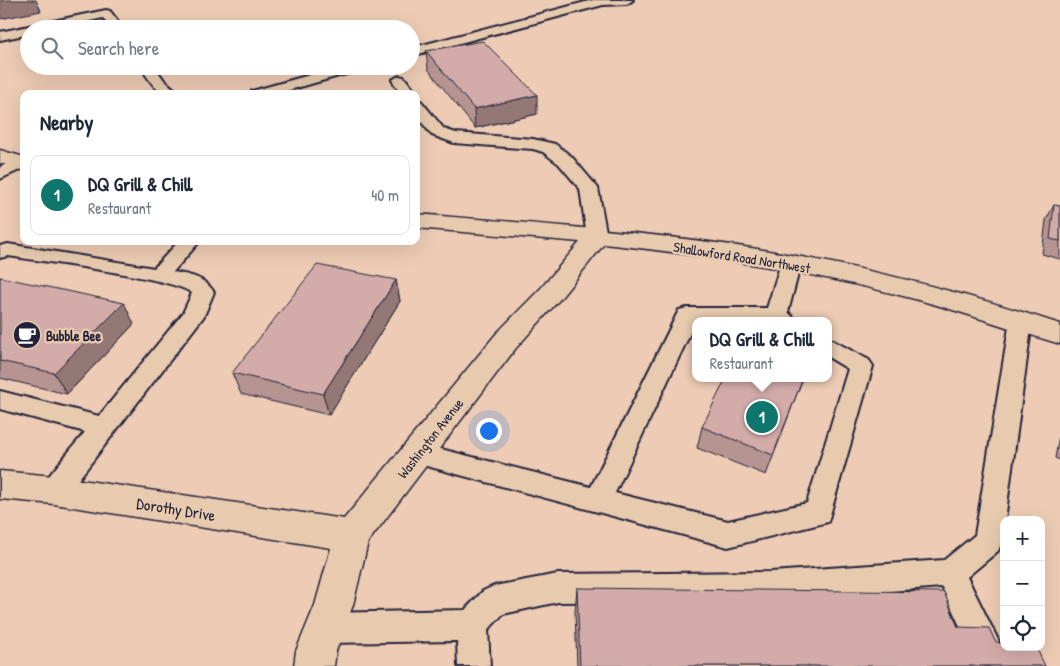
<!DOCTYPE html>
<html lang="en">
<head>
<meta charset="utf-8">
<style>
  :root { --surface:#fff; --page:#f2f2f3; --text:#1f2937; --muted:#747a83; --line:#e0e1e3; --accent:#0f766e }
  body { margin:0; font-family:"Patrick Hand",sans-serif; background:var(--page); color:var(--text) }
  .controls { position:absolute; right:15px; bottom:15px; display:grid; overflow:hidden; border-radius:10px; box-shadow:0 5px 20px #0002 }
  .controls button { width:45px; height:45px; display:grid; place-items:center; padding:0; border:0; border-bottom:1px solid var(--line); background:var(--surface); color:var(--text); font:25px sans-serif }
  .you { position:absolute; left:488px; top:430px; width:18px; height:18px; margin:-12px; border:4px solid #fff; border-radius:50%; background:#1a73e8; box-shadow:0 0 0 8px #1a73e833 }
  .badge { display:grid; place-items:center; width:32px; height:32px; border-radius:50%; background:var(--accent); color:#fff; font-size:16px; font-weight:700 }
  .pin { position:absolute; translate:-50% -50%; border:2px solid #fff; box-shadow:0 1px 5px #0006 }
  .popup { position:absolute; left:692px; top:317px; width:140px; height:65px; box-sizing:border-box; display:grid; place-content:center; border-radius:10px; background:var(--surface); filter:drop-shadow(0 1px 4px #0005); font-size:16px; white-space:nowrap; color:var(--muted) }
  .popup b { font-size:19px; color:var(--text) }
  .popup::after { content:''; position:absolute; left:50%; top:100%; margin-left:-10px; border:10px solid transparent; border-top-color:var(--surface) }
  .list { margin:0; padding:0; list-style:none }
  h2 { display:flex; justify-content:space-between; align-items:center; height:65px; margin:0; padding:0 20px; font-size:21px }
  h2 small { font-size:16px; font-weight:400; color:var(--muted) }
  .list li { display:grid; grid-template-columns:32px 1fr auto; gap:15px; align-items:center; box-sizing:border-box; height:80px; margin:0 10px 10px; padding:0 10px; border:1px solid var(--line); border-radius:10px }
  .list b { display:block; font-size:19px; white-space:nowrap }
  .list p { margin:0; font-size:16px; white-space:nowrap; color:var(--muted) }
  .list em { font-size:16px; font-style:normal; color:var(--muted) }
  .icon { flex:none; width:28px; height:28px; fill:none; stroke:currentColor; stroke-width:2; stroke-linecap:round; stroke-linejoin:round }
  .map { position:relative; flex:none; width:1060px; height:666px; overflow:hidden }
  .search { position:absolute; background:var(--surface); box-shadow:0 5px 20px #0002; left:20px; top:20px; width:400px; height:55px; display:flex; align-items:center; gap:12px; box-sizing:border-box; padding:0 18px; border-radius:28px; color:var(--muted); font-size:19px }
  .panel { position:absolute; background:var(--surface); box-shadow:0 5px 20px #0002; left:20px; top:90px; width:400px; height:155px; border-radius:10px }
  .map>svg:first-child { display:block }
</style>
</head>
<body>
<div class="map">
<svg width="1060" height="666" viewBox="0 0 1060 666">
  <rect width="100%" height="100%" fill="#edcbb4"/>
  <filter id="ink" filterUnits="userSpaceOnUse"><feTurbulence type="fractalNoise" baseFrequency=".02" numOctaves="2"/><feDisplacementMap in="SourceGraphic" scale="10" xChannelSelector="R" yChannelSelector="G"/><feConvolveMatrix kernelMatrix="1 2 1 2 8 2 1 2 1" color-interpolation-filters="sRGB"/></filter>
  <g filter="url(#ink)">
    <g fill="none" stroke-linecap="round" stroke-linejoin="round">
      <defs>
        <path id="lane" d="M 593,0 L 633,0 L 627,4 L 603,5 L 411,56 L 411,48 Z
          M 106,10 L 110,11 L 124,29 L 111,29 L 103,18 L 54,29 L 29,29 L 29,34 L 0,40 L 0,32 Z
          M 140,66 L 154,66 L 164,80 L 180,94 C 154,94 154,86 140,66 Z
          M 342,66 L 366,66 L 364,69 L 275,94 L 250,94 L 252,91 Z
          M 399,76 L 404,77 L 417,94 L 401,94 L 392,80 Z
          M 416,99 L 421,101 L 444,129 L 456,133 L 533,139 L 555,144 L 571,156 L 598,188 L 607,237 L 604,241 L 590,241 L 587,237 L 580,189 L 559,164 L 543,152 L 533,149 L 454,143 L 432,135 L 416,115 Z
          M 20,158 L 24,159 L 24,168 L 0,179 L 0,167 Z
          M 179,241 L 200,241 L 173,272 C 190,275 204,277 214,292 L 204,316 L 64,498 L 54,502 L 44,498 L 40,490 L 44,482 L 85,432 L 0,409 L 0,391 L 99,416 L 183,313 L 192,293 C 175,278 39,261 8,256 L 0,258 L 0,246 L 8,244 L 154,268 Z
          M 791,257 L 798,258 L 801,263 L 788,312 L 797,321 L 696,321 L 615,493 L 728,521 L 807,503 L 848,369 L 828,357 L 828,338 L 869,360 L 873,366 L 828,522 L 728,547 L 408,461 L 404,454 L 408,447 L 417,443 L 591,487 L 679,310 L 687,308 L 767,308 L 781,263 L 784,258 Z
          M 1021,313 L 1029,316 L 1032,321 L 1002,542 L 998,551 L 967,577 L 1003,650 L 998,661 L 987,666 L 976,661 L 942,587 L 771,600 L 558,602 L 503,614 L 488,630 L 490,666 L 458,666 L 457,641 L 326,643 L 315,639 L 310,628 L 315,617 L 326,613 L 465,610 L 483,591 L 494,586 L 558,574 L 771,572 L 944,560 L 975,535 L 1010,321 L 1013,316 Z"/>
        <path id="street" d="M 0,150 L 24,157 L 24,170 L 0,163 Z
          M 416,214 C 528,223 640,231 751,248 C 856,265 959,291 1060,324 L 1060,344 C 1009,329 959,310 907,297 C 808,271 706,255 604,244 L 560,299 L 516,348 L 368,542 L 353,605 L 336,651 L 334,666 L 294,666 L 296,651 L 315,605 L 331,548 L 54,504 L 0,499 L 0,471 L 54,476 L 344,519 L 496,334 L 542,287 L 580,242 L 416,228 Z"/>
      </defs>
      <use href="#lane" stroke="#22223b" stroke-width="4"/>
      <use href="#street" stroke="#22223b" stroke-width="3"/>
      <use href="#lane" fill="#e8cbaf" fill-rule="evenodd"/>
      <use href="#street" fill="#e8cbaf" fill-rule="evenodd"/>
    </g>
    <path fill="#b59491" stroke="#22223b" d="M 426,51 L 537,114 L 475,128 L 428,69 Z
      M 1054,205 L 1060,206 L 1060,259 L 1042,254 L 1046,220 Z
      M 0,277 L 134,324 L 67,394 L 0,378 Z
      M 396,280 L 400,301 L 329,415 L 241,394 L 232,373 Z
      M 803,378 L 766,475 L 697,448 L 702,427 Z
      M 1060,430 L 1060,460 L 1055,458 Z
      M 577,588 L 958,627 L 1045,666 L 577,666 L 575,611 Z"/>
    <path fill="#947876" stroke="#22223b" d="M 7,0 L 36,0 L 41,11 L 0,19 L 0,1 Z
      M 537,95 L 537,114 L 475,128 L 474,109 Z
      M 396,280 L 400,301 L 329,415 L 323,394 Z
      M 124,303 L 134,324 L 67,394 L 54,373 Z"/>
    <path fill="#d3aca9" stroke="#22223b" d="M 483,41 L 537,95 L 474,109 L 426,51 Z
      M 1054,205 L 1060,206 L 1060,241 L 1050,239 Z
      M 317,265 L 396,280 L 323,394 L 232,373 Z
      M 0,277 L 124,303 L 54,373 L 0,361 Z
      M 726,378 L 803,378 L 773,455 L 702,427 Z
      M 577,588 L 944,592 L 958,627 L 989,628 L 995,641 L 1004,645 L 1004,647 L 1036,647 L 1045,666 L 580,666 Z"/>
  </g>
  <defs>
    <symbol id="cafe-disc" viewBox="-11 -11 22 22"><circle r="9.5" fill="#22223b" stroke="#e8cbaf"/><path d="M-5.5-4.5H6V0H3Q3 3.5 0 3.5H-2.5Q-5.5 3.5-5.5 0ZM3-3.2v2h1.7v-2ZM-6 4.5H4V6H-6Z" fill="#fff"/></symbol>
  </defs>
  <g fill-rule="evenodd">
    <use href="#cafe-disc" x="11" y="319" width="32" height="32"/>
  </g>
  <g text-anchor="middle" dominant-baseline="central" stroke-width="4.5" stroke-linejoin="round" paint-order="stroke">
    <g font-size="14" fill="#22223b" stroke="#e8cbaf">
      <text transform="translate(742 257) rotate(9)">Shallowford Road Northwest</text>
      <text transform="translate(430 438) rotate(-52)">Washington Avenue</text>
    </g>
    <g font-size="14" font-weight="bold" fill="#22223b" stroke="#e8cbaf" text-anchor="start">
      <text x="46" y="335">Bubble Bee</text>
    </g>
    <g font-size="16" fill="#22223b" stroke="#e8cbaf">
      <text transform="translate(176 509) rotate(9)">Dorothy Drive</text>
    </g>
  </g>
</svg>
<div class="controls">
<button>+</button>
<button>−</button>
<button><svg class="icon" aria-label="locate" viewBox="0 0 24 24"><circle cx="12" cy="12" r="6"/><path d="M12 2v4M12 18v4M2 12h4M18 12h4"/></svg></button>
</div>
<div class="you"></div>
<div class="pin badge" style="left:762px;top:417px">1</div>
<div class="popup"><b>DQ Grill &amp; Chill</b>Restaurant</div>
<div class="search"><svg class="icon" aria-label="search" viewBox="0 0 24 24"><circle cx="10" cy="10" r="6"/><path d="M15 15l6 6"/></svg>Search here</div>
<section class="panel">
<h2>Nearby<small></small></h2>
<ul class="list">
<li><span class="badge">1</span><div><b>DQ Grill &amp; Chill</b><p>Restaurant</p></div><em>40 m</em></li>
</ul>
</section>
</div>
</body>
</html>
